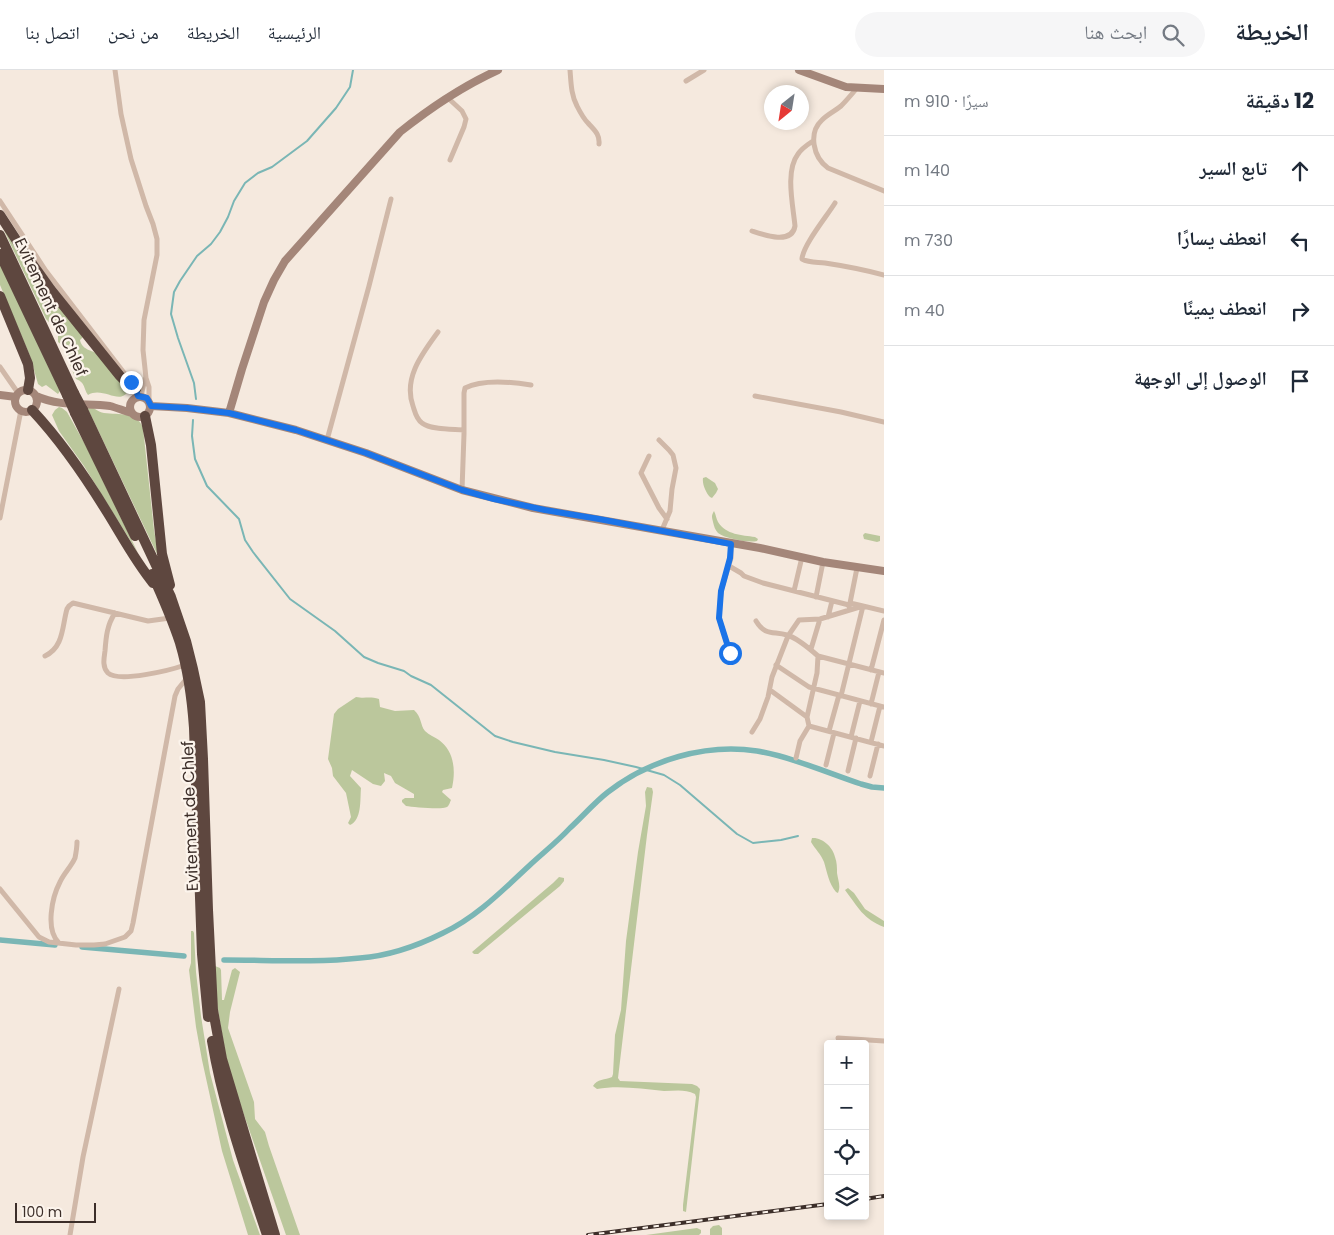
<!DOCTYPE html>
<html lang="ar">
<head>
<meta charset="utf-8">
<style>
  :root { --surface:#fff; --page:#f6f6f7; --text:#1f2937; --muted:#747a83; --line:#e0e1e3 }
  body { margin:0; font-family:Poppins,"Noto Naskh Arabic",sans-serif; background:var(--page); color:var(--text); direction:rtl }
  .controls { position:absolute; right:15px; bottom:15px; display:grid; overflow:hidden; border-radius:5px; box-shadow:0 2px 8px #0003 }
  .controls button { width:45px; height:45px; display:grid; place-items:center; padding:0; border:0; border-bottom:1px solid var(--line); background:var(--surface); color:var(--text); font:25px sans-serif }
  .compass { position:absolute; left:764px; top:15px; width:45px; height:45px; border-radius:50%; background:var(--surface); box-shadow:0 2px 8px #0003; rotate:210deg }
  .scale { position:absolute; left:15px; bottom:12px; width:81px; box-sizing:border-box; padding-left:5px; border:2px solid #3c2e29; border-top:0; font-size:14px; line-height:18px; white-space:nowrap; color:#3c2e29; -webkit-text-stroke:4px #fcf4ec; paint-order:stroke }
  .stop { position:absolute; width:15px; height:15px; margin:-11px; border:4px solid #1a73e8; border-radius:50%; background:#fff }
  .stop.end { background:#1a73e8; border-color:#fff; box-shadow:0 1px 5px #0008 }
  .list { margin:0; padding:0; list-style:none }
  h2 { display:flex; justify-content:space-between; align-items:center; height:65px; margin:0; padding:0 20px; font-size:21px }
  h2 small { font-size:16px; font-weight:400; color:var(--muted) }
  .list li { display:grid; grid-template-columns:32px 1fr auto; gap:15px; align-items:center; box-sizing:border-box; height:70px; padding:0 20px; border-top:1px solid var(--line) }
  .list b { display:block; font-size:19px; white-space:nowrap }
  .list em { font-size:16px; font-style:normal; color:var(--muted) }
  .icon { flex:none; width:28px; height:28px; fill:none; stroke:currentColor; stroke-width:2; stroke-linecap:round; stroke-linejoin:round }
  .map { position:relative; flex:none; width:884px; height:1165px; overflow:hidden; direction:ltr }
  header { display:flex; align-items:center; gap:30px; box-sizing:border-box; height:70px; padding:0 25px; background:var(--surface); border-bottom:1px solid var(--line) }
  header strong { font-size:24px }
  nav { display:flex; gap:28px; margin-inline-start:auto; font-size:18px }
  .search { width:350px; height:45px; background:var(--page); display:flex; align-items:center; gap:12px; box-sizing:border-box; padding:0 18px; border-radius:28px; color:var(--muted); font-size:19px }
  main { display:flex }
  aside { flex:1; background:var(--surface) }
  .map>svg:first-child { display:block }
</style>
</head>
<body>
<header>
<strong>الخريطة</strong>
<div class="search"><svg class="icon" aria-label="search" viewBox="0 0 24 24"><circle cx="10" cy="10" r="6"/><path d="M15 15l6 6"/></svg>ابحث هنا</div>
<nav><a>الرئيسية</a><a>الخريطة</a><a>من نحن</a><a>اتصل بنا</a></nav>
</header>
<main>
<aside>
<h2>12 دقيقة<small>سيرًا · 910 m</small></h2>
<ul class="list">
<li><svg class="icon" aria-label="ahead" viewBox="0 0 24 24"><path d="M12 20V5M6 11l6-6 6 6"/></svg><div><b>تابع السير</b></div><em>140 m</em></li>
<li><svg class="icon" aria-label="left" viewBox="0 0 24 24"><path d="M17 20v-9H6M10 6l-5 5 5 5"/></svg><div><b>انعطف يسارًا</b></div><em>730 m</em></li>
<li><svg class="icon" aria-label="right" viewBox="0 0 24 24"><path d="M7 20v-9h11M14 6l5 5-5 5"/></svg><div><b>انعطف يمينًا</b></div><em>40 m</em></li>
<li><svg class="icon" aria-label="arrive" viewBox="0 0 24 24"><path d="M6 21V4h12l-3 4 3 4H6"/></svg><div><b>الوصول إلى الوجهة</b></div></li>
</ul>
</aside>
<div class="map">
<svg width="884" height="1165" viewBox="0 0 884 1165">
  <rect width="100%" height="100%" fill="#f5e9de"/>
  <path fill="#bbc79c" d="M 0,152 L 83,267 L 80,270 C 82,281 94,280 101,286 C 111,296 120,310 128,321 C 120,336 103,316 88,325 C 83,318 86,313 76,309 C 71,298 68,291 67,279 L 58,272 L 58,254 L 49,252 L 46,249 Z
    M 0,194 L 60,321 L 58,324 L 46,315 L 42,317 L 38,314 L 30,286 L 0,215 Z
    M 89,335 C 94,338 98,342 104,343 C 119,345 137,341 143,358 L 154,460 L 159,488 L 87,337 Z
    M 59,337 L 62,338 L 67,342 L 86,376 L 138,483 L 84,396 L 59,361 L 52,345 L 55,340 Z
    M 706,407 L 715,413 L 718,419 L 716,423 L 712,428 L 710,427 C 706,423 702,414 703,408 Z
    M 714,441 C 716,445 716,448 718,452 C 726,465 742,465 755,467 L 758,469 L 757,471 C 749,473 726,469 718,463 C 715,460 714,456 713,452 C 712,447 711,446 714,441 Z
    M 865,463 L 880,466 L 880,471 L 877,472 L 864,469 L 863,465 Z
    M 356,627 C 365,629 369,626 379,629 L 380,637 L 395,641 L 414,640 C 422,647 420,655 425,661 C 429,665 435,667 439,670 C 454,681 456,700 452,718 L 443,720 L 442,722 L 451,730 C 450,732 449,736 447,737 C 442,740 413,737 406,736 L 402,732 L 402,730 L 405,728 L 414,728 L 414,724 L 395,713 L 391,706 L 384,703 L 385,711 L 381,716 L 373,714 L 352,700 L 350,706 L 361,718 C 360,730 362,750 350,755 L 348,753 L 351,747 L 346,723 L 333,706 L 332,698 L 328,689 L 334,644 L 338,639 Z
    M 647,717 L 652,718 L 653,722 L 647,765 L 618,1008 L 620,1011 L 692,1014 L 697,1016 L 700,1019 L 686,1142 L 683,1141 L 683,1135 L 696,1027 L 695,1024 C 685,1019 675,1021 664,1021 C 642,1019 619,1015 597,1019 L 593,1016 C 597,1009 605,1010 612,1007 L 613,1004 L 615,965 L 621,940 L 626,871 L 638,782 L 646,736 L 645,722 Z
    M 812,768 C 822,767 833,777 835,787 C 837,792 837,798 837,803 C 838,810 841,816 838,823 L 836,822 C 829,814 827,802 824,792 C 821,784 815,779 811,772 Z
    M 559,807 L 564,808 L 564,811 L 560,816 L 478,884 L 474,884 L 472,882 L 553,813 Z
    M 848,818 L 854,823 L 865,839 L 884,851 L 884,857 C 863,849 858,837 845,820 Z
    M 191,861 L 193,861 L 194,863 L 196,902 L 201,946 L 210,1003 L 233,1090 L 260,1165 L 248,1165 L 222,1081 L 202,990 L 196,957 L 189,900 L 191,893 Z
    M 215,896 L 220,898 L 221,900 L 222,930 L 224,930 L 232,900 L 235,898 L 240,902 L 230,942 L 228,958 L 254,1032 L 255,1049 L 265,1062 L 269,1076 L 300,1165 L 286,1165 L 228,999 L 217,934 Z
    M 719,1155 L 722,1158 L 722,1165 L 710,1165 L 710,1159 L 713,1156 Z
    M 697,1158 L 701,1160 L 701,1163 L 699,1165 L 646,1165 Z"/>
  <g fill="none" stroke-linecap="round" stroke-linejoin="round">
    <path stroke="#7ab6b5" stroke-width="2" d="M 196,329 L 194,313 L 178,268 L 171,244 L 174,222 L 180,211 L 197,186 L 211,174 L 220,162 L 228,147 L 234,131 L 245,113 L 258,103 L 272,97 L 307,71 L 336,38 L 350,17 L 353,0
      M 193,350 L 192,366 L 195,389 L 207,416 L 239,449 L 245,470 L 253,482 L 290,529 L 335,561 L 364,587 L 378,593 L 404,601 L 411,606 L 431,615 L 495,666 L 513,672 L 555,682 L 604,690 L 636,697 L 664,705 L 680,715 L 737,764 L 753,773 L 781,770 L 798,766"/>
    <path stroke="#7ab6b5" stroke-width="5.5" d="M 0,870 L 55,875
      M 82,877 L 184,886
      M 224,890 C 269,890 315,893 360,888 C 388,886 417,876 443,863 C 477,847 504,819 531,794 C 544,782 558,771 570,758 C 583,746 595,732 608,722 C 649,690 706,673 757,681 C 792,687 828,703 861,714 L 872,717 L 884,718"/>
    <path stroke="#d0b8a8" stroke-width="5" d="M 115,0 L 121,44 L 131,89 L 146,136 L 153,154 L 157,169 L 157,185 L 144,250 L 143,280 L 146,308 L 149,317 L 149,331
      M 570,0 C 571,12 571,25 577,36 C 580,42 584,49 588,53 C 594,60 600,64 599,74
      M 686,11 L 704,0
      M 857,18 C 852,24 847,30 841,36 C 835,41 828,44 822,50 C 808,63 813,87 828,98 L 884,121
      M 448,28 L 462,41 L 466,49 L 464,57 L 450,90
      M 0,131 L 46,201 L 128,308
      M 835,133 C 827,146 803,175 802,189 C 809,193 817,192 825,193 C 845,196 865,200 884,205
      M 752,161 C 764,165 792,175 795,156 C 793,135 785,101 798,84 C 802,78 807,75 813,71
      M 438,262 C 422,284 403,308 413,336 C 415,342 416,349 422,353 C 431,360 453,359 464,360
      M 0,297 L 18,323
      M 141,326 L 145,309
      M 755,326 L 841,342 L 884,352
      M 327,370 L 369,216 L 391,129
      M 659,370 L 669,380 L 673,385 L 676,398 L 672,419 L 670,441 L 662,460
      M 649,386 L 641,403 L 659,438 L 667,449
      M 462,420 L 464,364 L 464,323 L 465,318 C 483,309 512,312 531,315
      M 0,448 L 21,340
      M 729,496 L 741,503 L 744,506 L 763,513 L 849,535
      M 794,521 L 802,487
      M 816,527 L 823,492
      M 850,533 L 857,498
      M 115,543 C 107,555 106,567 105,581 C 104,588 102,597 108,603 C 119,613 171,600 185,595
      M 828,547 L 832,531
      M 756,551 C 765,566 773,561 787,565 C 797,568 810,579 818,586 L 817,603 L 807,647 L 809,656 L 800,671 L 796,688
      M 811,579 L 820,549
      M 730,583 L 719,548 L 721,521 L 731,488 L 731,474
      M 45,586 C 64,577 62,556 67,539 L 69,536 L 73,533 L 148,551 L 170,548
      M 818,586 L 884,603
      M 776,595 L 809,617 L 884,637
      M 871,600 L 884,550
      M 770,620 L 807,647
      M 841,626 L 863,536 L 850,533 L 849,537
      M 871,634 L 879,602
      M 809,656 L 884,676
      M 829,661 L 839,625
      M 752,662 L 760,649 L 768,627 L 772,607 L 788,566 L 799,550 L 820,549 L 863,536 L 884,541
      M 851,667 L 860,631
      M 871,672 L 880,636
      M 826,695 L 834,663
      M 848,701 L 856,668
      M 870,706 L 878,674
      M 0,819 L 39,867 L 49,872 L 76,875 L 94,875 L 105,874 L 125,867 L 131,861 L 133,853 L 175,626 L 178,619 L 187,608
      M 59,873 C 45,860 52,827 60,812 C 64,803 71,797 75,788 C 76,783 77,777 77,772
      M 838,968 L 884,971
      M 70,1165 L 83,1087 L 119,919"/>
    <path stroke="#a48679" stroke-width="8" d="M 799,0 L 846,17 L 884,19
      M15 331a11 11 0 1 1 22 0a11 11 0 1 1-22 0Z
      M 0,325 L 16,327
      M 36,326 C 60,337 85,333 110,336 C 117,338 125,341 132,343
      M130 337a10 10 0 1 1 20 0a10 10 0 1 1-20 0Z
      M 151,336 L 187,338 L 229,343 L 296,360 L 366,383 L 462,420 L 533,438 L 760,478 L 823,492 L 884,501
      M 229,343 L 242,299 L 264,232 L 274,210 L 285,191 L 400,62 C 430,38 463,16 498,0"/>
    <path stroke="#5e473f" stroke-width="10" d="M 0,145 L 28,188 L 51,220 L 120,306 L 131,317 L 136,319
      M 0,165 L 74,323
      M 0,184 L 67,325
      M 0,226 L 28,294 L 30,308 L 28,320
      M 32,340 C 61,371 85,406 107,442 C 122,466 135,491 153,513
      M 83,340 L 171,527 L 186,571 L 193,599 L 200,632 L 203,689 L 208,840 L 213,940 L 222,989 L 275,1165
      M 75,343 L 135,466
      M 145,346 L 151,375 L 162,484 L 170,515
      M 152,504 C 162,526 172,549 180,573 C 188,600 192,629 194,658 L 202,884 L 208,947
      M 212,971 C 223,1037 246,1101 267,1165"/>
    <defs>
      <path id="rail" d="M 865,1129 L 884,1126
        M 588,1165 L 828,1134"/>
    </defs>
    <use href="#rail" stroke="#3c2e29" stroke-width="4"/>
    <use href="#rail" stroke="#fcf4ec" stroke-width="2" stroke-dasharray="5.5" stroke-linecap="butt"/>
    <path stroke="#5e473f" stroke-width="10" d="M 74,323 L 83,340
      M 67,325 L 75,343"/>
  </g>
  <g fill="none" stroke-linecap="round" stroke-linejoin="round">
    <path stroke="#1a73e8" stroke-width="6" d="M 131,312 L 136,320 L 138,326 L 147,328 L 151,336 L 187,338 L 229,343 L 296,360 L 366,383 L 462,420 L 494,429 L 545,440 L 599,449 L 731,474 L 730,488 L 721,521 L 719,548 L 730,583"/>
  </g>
  <g text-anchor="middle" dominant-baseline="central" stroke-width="4.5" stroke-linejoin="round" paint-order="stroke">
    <g font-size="16" fill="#3c2e29" stroke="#fcf4ec">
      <text transform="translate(51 237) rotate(65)">Evitement de Chlef</text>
      <text transform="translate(190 746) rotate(-92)">Evitement de Chlef</text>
    </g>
  </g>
</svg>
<div class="controls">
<button>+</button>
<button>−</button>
<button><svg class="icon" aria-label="locate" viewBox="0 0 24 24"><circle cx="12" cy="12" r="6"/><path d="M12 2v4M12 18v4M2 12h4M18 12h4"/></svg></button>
<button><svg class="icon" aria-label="layers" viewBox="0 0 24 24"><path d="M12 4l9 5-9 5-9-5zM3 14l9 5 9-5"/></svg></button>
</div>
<svg class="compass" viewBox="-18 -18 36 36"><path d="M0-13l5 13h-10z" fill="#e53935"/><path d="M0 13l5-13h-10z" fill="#747a83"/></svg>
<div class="scale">100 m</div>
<div class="stop" style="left:730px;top:583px"></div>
<div class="stop end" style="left:131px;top:312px"></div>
</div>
</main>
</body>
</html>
